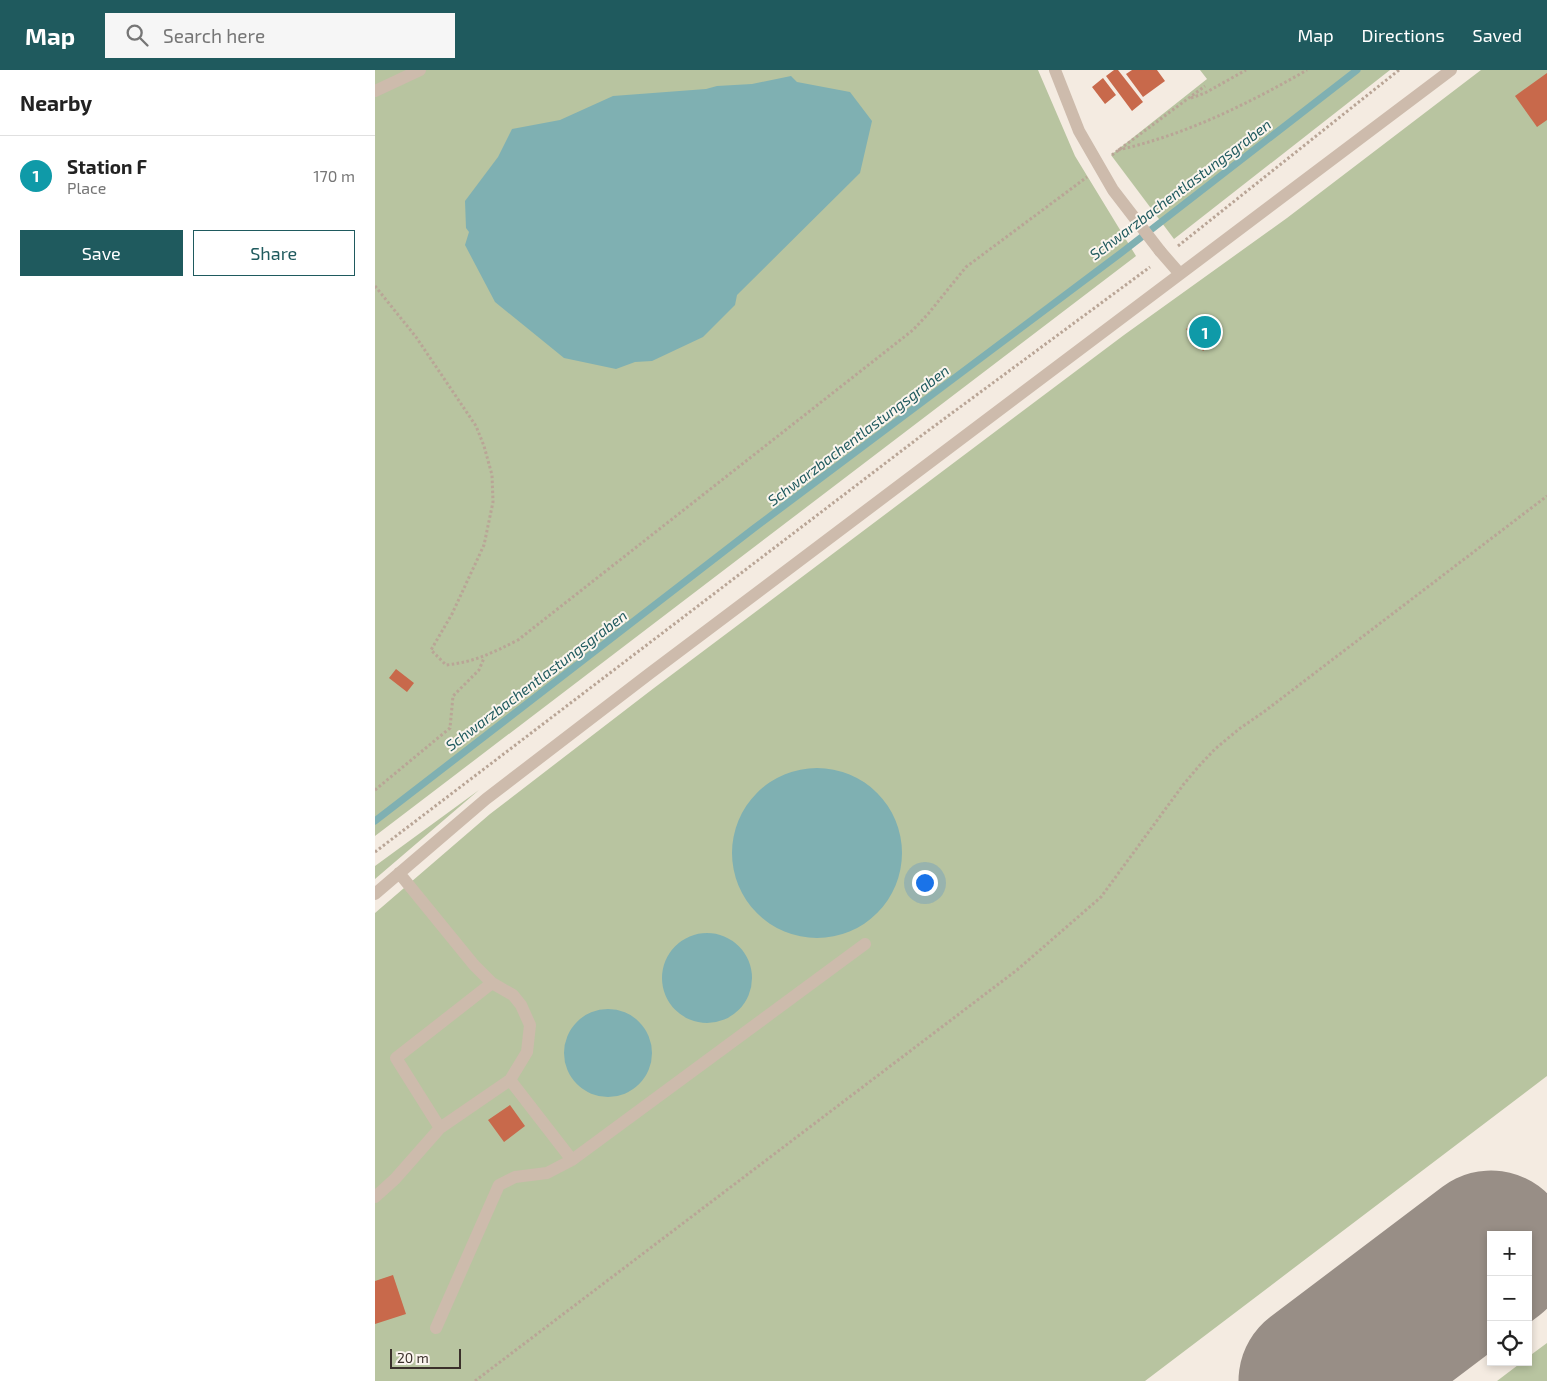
<!DOCTYPE html>
<html lang="en">
<head>
<meta charset="utf-8">
<style>
  :root { --surface:#fff; --page:#f6f6f6; --text:#222; --muted:#767676; --line:#e0e0e0; --accent:#1f5a5e }
  body { margin:0; font-family:"Exo 2",sans-serif; background:var(--page); color:var(--text) }
  .controls { position:absolute; right:15px; bottom:15px; display:grid; overflow:hidden; border-radius:0px; box-shadow:0 2px 8px #0003 }
  .controls button { width:45px; height:45px; display:grid; place-items:center; padding:0; border:0; border-bottom:1px solid var(--line); background:var(--surface); color:var(--text); font:25px sans-serif }
  .scale { position:absolute; left:15px; bottom:12px; width:71px; box-sizing:border-box; padding-left:5px; border:2px solid #3b302b; border-top:0; font-size:14px; line-height:18px; white-space:nowrap; color:#3b302b; -webkit-text-stroke:4px #fbf5ee; paint-order:stroke }
  .you { position:absolute; left:549px; top:812px; width:18px; height:18px; margin:-12px; border:4px solid #fff; border-radius:50%; background:#1a73e8; box-shadow:0 0 0 8px #1a73e833 }
  .badge { display:grid; place-items:center; width:32px; height:32px; border-radius:50%; background:var(--accent); color:#fff; font-size:16px; font-weight:700 }
  .pin { position:absolute; translate:-50% -50%; border:2px solid #fff; box-shadow:0 1px 5px #0006 }
  .list { margin:0; padding:0; list-style:none }
  h2 { display:flex; justify-content:space-between; align-items:center; height:65px; margin:0; padding:0 20px; font-size:21px }
  h2 small { font-size:16px; font-weight:400; color:var(--muted) }
  .list li { display:grid; grid-template-columns:32px 1fr auto; gap:15px; align-items:center; box-sizing:border-box; height:80px; padding:0 20px; border-top:1px solid var(--line) }
  .list b { display:block; font-size:19px; white-space:nowrap }
  .list p { margin:0; font-size:16px; white-space:nowrap; color:var(--muted) }
  .list em { font-size:16px; font-style:normal; color:var(--muted) }
  .actions { display:flex; gap:10px; padding:15px 20px }
  .actions a { flex:1; padding:11px 0; border:1px solid var(--accent); border-radius:0px; text-align:center; font-size:18px; color:var(--accent) }
  .actions .main { background:var(--accent); color:#fff }
  .icon { flex:none; width:28px; height:28px; fill:none; stroke:currentColor; stroke-width:2; stroke-linecap:round; stroke-linejoin:round }
  .map { position:relative; flex:none; width:1172px; height:1311px; overflow:hidden }
  header { display:flex; align-items:center; gap:30px; box-sizing:border-box; height:70px; padding:0 25px; background:var(--accent); color:#fff }
  header strong { font-size:24px }
  nav { display:flex; gap:28px; margin-inline-start:auto; font-size:18px }
  .search { width:350px; height:45px; background:var(--page); display:flex; align-items:center; gap:12px; box-sizing:border-box; padding:0 18px; border-radius:0px; color:var(--muted); font-size:19px }
  main { display:flex }
  aside { flex:1; background:var(--surface) }
  .map>svg:first-child { display:block }
</style>
</head>
<body>
<header>
<strong>Map</strong>
<div class="search"><svg class="icon" aria-label="search" viewBox="0 0 24 24"><circle cx="10" cy="10" r="6"/><path d="M15 15l6 6"/></svg>Search here</div>
<nav><a>Map</a><a>Directions</a><a>Saved</a></nav>
</header>
<main>
<aside>
<h2>Nearby<small></small></h2>
<ul class="list">
<li><span class="badge" style="background:#0f9aa8">1</span><div><b>Station F</b><p>Place</p></div><em>170 m</em></li>
</ul>
<div class="actions"><a class="main">Save</a><a>Share</a></div>
</aside>
<div class="map">
<svg width="1172" height="1311" viewBox="0 0 1172 1311">
  <rect width="100%" height="100%" fill="#f4ebe1"/>
  <path fill="#b8c4a0" d="M 0,0 L 663,0 L 700,86 L 761,186 L 0,766 Z
    M 825,0 L 1015,0 L 799,169 L 736,85 L 832,9 Z
    M 1106,0 L 1172,0 L 1172,1006 L 770,1311 L 0,1311 L 0,843 L 115,744 L 279,618 L 749,265 L 912,148 Z
    M 104,720 L 0,809 L 0,796 Z
    M 1172,1273 L 1172,1311 L 1122,1311 L 1147,1292 L 1153,1292 L 1153,1287 Z"/>
  <path fill="#7fb0b2" d="M 416,6 L 422,12 L 475,22 L 497,51 L 485,103 L 362,225 L 360,235 L 328,267 L 277,291 L 260,292 L 241,299 L 189,288 L 120,232 L 90,175 L 94,162 L 91,158 L 90,131 L 123,87 L 137,59 L 185,50 L 238,26 L 331,19 L 342,16 L 377,14 Z
    M357 783a85 85 0 1 1 170 0a85 85 0 1 1-170 0Z
    M287 908a45 45 0 1 1 90 0a45 45 0 1 1-90 0Z
    M189 983a44 44 0 1 1 88 0a44 44 0 1 1-88 0Z"/>
  <g fill="none" stroke-linecap="round" stroke-linejoin="round">
    <path stroke="#7fb0b2" stroke-width="7" d="M 0,751 L 378,459 L 746,183 L 982,0"/>
    <path stroke="#988e86" stroke-width="161" d="M 944,1311 L 1116,1181"/>
  </g>
  <path fill="#c8694b" d="M 739,0 L 743,0 L 768,32 L 757,41 L 731,6 Z
    M 757,0 L 782,0 L 790,11 L 768,27 L 751,4 Z
    M 1172,3 L 1172,50 L 1162,57 L 1140,26 Z
    M 728,8 L 741,25 L 730,34 L 717,17 Z
    M 828,246 L 838,259 L 841,257 L 848,266 L 828,281 L 811,259 Z
    M 21,599 L 39,613 L 32,622 L 14,608 Z
    M 135,1035 L 150,1056 L 129,1072 L 113,1050 Z
    M 18,1205 L 31,1244 L 0,1254 L 0,1211 Z"/>
  <g fill="none" stroke-linecap="round" stroke-linejoin="round">
    <path stroke="#b9a596" stroke-width="3" stroke-dasharray="2.5 2.5" stroke-linecap="butt" d="M 816,28 L 830,23 L 871,0
      M 743,80 C 810,65 873,34 932,0
      M 737,85 L 830,16
      M 803,176 L 1024,0
      M 0,216 L 41,267 L 101,356 L 109,376 L 117,405 L 118,432 L 109,475 L 77,544 L 56,580 L 71,595 C 100,592 117,583 143,570 L 538,260 L 553,244 L 591,197 L 712,107
      M 0,720 L 75,658 L 78,626 L 104,600 L 109,588
      M 0,782 L 550,363 L 775,197
      M 100,1311 L 642,900 L 726,827 L 808,715 L 824,696 L 840,679 L 864,659 L 890,641 L 1172,426"/>
    <path stroke="#cdbbac" stroke-width="12" d="M 0,21 L 45,0
      M 785,181 L 805,204
      M 24,803 L 99,895 L 117,913 L 21,988 L 65,1058 L 135,1010 L 152,982 L 155,955 L 146,935 L 138,925 L 117,913
      M 0,824 L 111,729 L 274,604 L 1076,0
      M 135,1010 L 197,1090 L 490,874
      M 0,1127 L 20,1109 L 65,1058
      M 61,1258 L 124,1115 L 140,1107 L 172,1103 L 197,1090"/>
    <path stroke="#cdbbac" stroke-width="12" d="M 680,0 L 704,61 L 738,120 L 785,181"/>
  </g>
  <g text-anchor="middle" dominant-baseline="central" stroke-width="4" stroke-linejoin="round" paint-order="stroke">
    <g font-size="15" font-style="italic" fill="#1f5a5e" stroke="#fbf5ee">
      <text transform="translate(805 119) rotate(-37)">Schwarzbachentlastungsgraben</text>
      <text transform="translate(483 365) rotate(-37)">Schwarzbachentlastungsgraben</text>
      <text transform="translate(161 610) rotate(-37)">Schwarzbachentlastungsgraben</text>
    </g>
  </g>
</svg>
<div class="controls">
<button>+</button>
<button>−</button>
<button><svg class="icon" aria-label="locate" viewBox="0 0 24 24"><circle cx="12" cy="12" r="6"/><path d="M12 2v4M12 18v4M2 12h4M18 12h4"/></svg></button>
</div>
<div class="scale">20 m</div>
<div class="you"></div>
<div class="pin badge" style="left:830px;top:262px;background:#0f9aa8">1</div>
</div>
</main>
</body>
</html>
